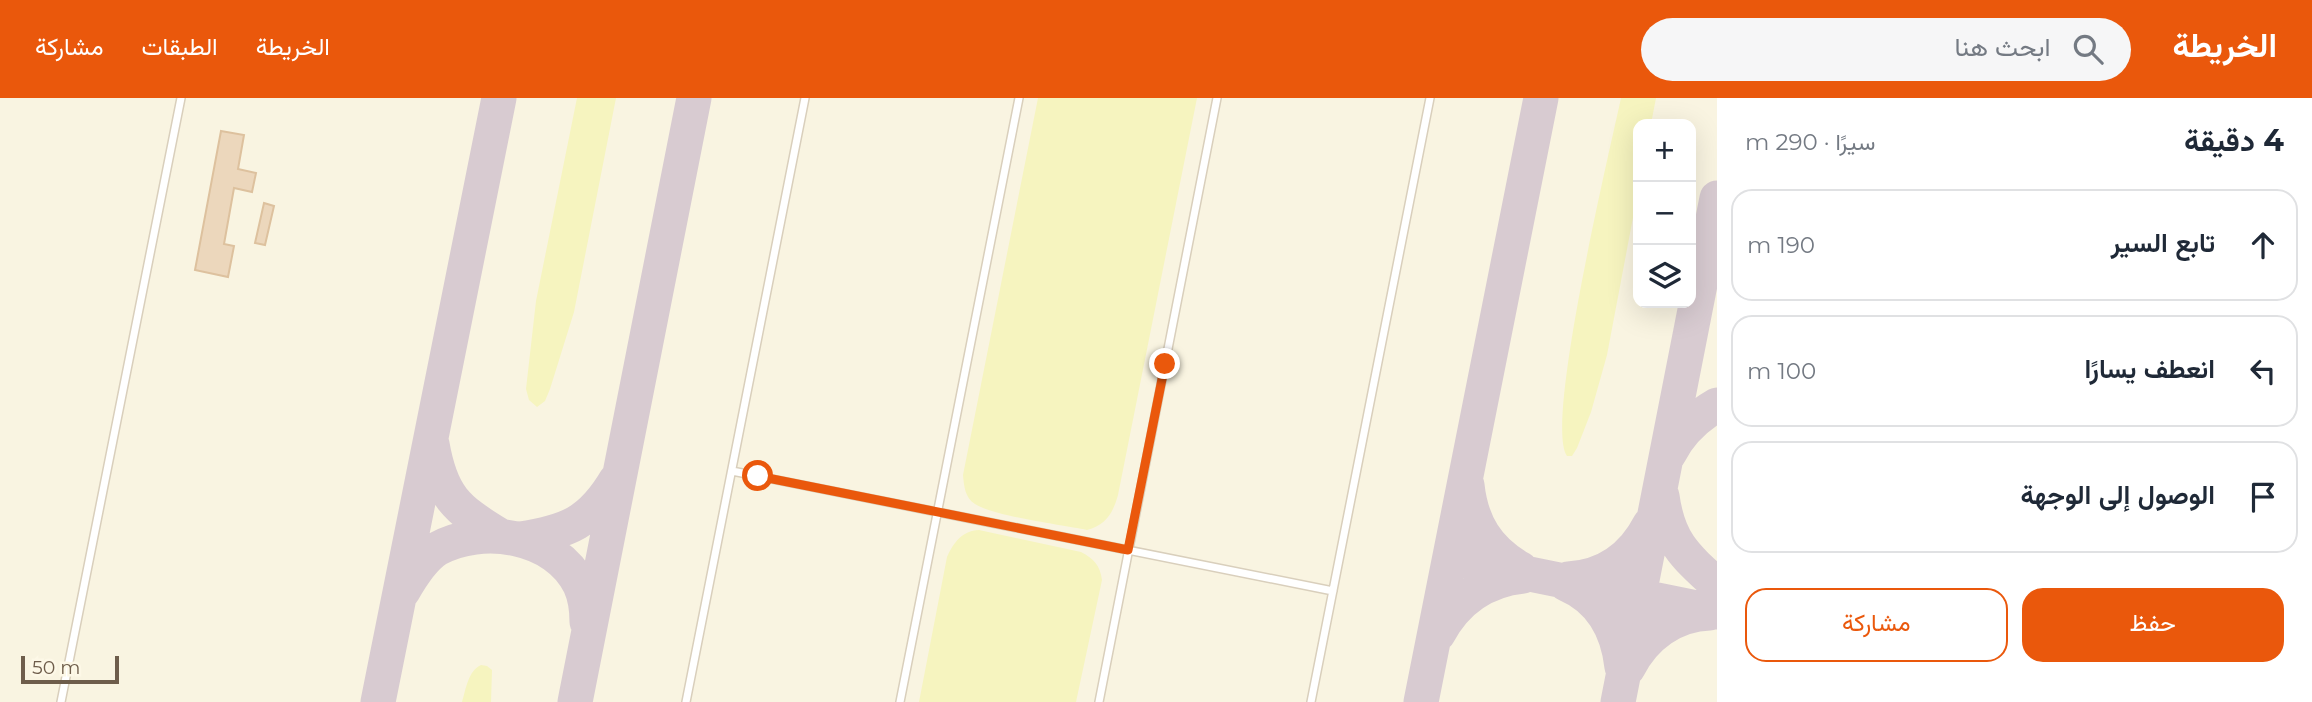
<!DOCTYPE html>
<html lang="ar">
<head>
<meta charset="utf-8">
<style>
  :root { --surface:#fff; --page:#f6f6f7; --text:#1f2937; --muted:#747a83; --line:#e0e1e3; --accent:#ea580c }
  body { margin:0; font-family:Montserrat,Vazirmatn,sans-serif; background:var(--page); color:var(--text); direction:rtl }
  .controls { position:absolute; right:21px; top:21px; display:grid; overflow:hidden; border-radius:14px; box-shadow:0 7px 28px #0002 }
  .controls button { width:63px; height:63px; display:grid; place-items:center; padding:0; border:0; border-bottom:2px solid var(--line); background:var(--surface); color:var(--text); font:35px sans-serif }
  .scale { position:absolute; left:21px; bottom:18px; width:98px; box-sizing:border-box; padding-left:7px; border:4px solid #6e5d4b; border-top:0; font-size:19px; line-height:24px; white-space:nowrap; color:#6e5d4b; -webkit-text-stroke:5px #fdf8e7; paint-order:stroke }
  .stop { position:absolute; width:21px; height:21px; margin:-16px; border:5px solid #ea580c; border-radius:50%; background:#fff }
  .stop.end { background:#ea580c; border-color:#fff; box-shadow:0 2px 7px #0008 }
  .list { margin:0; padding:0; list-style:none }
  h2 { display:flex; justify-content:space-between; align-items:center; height:91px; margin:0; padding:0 28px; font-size:30px }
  h2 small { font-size:23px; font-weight:400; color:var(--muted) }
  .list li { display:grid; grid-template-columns:46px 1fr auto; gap:21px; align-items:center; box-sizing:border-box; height:112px; margin:0 14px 14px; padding:0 14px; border:2px solid var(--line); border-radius:21px }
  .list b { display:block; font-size:26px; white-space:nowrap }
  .list em { font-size:23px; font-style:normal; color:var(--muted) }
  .actions { display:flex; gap:14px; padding:21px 28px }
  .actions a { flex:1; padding:16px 0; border:2px solid var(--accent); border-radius:21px; text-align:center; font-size:24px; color:var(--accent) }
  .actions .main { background:var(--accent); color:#fff }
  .icon { flex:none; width:38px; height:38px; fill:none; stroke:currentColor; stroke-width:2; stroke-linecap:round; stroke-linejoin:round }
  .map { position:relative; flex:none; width:1717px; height:604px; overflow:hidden; direction:ltr }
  header { display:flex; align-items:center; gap:42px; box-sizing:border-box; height:98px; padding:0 35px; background:var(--accent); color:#fff }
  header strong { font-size:33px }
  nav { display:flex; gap:38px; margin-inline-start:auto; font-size:24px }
  .search { width:490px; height:63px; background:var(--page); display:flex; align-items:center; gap:18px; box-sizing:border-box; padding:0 24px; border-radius:38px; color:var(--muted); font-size:26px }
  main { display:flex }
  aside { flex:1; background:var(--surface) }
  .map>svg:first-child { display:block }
</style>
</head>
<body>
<header>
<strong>الخريطة</strong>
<div class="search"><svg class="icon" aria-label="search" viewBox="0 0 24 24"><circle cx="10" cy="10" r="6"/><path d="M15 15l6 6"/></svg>ابحث هنا</div>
<nav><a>الخريطة</a><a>الطبقات</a><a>مشاركة</a></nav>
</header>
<main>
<aside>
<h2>4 دقيقة<small>سيرًا · 290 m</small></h2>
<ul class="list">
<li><svg class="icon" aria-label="ahead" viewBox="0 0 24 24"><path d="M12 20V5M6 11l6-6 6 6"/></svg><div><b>تابع السير</b></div><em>190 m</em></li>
<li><svg class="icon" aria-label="left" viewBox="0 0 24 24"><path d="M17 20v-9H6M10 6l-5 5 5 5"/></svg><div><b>انعطف يسارًا</b></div><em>100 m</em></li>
<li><svg class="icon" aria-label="arrive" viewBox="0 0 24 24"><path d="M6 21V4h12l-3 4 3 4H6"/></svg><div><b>الوصول إلى الوجهة</b></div></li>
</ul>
<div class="actions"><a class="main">حفظ</a><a>مشاركة</a></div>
</aside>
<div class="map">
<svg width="1717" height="604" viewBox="0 0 1717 604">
  <rect width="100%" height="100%" fill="#f9f4e1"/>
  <path fill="#f6f4bf" d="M 577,0 L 616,0 L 574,214 L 550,291 L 545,303 L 537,309 L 529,302 L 526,291 L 536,203 Z
    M 1038,0 L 1197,0 L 1118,397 C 1113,415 1106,427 1087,432 C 1062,427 993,418 975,406 C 965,400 964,388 963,377 Z
    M 1621,0 L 1656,0 L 1651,26 L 1638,26 L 1638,93 L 1607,257 L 1591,314 L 1577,350 L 1572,358 L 1567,358 C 1544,327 1610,52 1621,0 Z
    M 979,432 L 1081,454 C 1094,461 1100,467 1102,482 L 1076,604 L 919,604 L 947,459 C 954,444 962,433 979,432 Z
    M 481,567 L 487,568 L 492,572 L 491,604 L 462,604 C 466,591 468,573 481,567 Z"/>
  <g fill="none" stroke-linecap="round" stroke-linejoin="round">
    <path stroke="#d8cbd1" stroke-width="35" d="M 432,346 C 441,398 456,411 499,437
      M 1669,356 C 1680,334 1696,319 1717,307
      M 1467,387 C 1471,425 1487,452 1521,471
      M 1662,398 C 1668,443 1684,457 1717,487
      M 520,441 C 568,434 591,424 616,382
      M 1450,460 L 1717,514
      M 1568,481 C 1605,479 1633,459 1650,426
      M 1566,486 C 1601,501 1618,533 1622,569
      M 403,493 C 411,479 423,460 437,451 C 482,426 556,437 580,487 C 585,498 587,513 587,524
      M 1438,536 C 1456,502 1485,482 1523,478
      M 1628,570 C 1644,538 1674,516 1710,515
      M 378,604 L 499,0
      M 575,604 L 694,0
      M 1421,604 L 1541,0
      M 1618,604 L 1717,100"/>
  </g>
  <path fill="#ecd7bc" stroke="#ddc19e" stroke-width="2" d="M 221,33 L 244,37 L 238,71 L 256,75 L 252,94 L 234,90 L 224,146 L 234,148 L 228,179 L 195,172 Z
    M 264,105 L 274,108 L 265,147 L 255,145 Z"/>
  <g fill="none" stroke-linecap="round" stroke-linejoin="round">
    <defs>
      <path id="service" d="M 732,373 L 1333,493
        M 61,604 L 181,0
        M 686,604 L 805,0
        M 900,604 L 1019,0
        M 1099,604 L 1217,0
        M 1311,604 L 1430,0"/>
    </defs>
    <use href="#service" stroke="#d9cfbc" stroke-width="10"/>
    <use href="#service" stroke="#fff" stroke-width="7"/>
  </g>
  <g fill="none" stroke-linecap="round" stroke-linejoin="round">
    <path stroke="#ea580c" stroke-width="9" d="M 758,378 L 1128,452 L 1165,266"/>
  </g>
</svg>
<div class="controls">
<button>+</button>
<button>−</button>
<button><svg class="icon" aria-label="layers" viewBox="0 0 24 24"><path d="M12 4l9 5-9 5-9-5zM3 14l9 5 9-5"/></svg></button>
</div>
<div class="scale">50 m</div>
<div class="stop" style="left:758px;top:378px"></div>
<div class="stop end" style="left:1165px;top:266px"></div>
</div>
</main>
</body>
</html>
